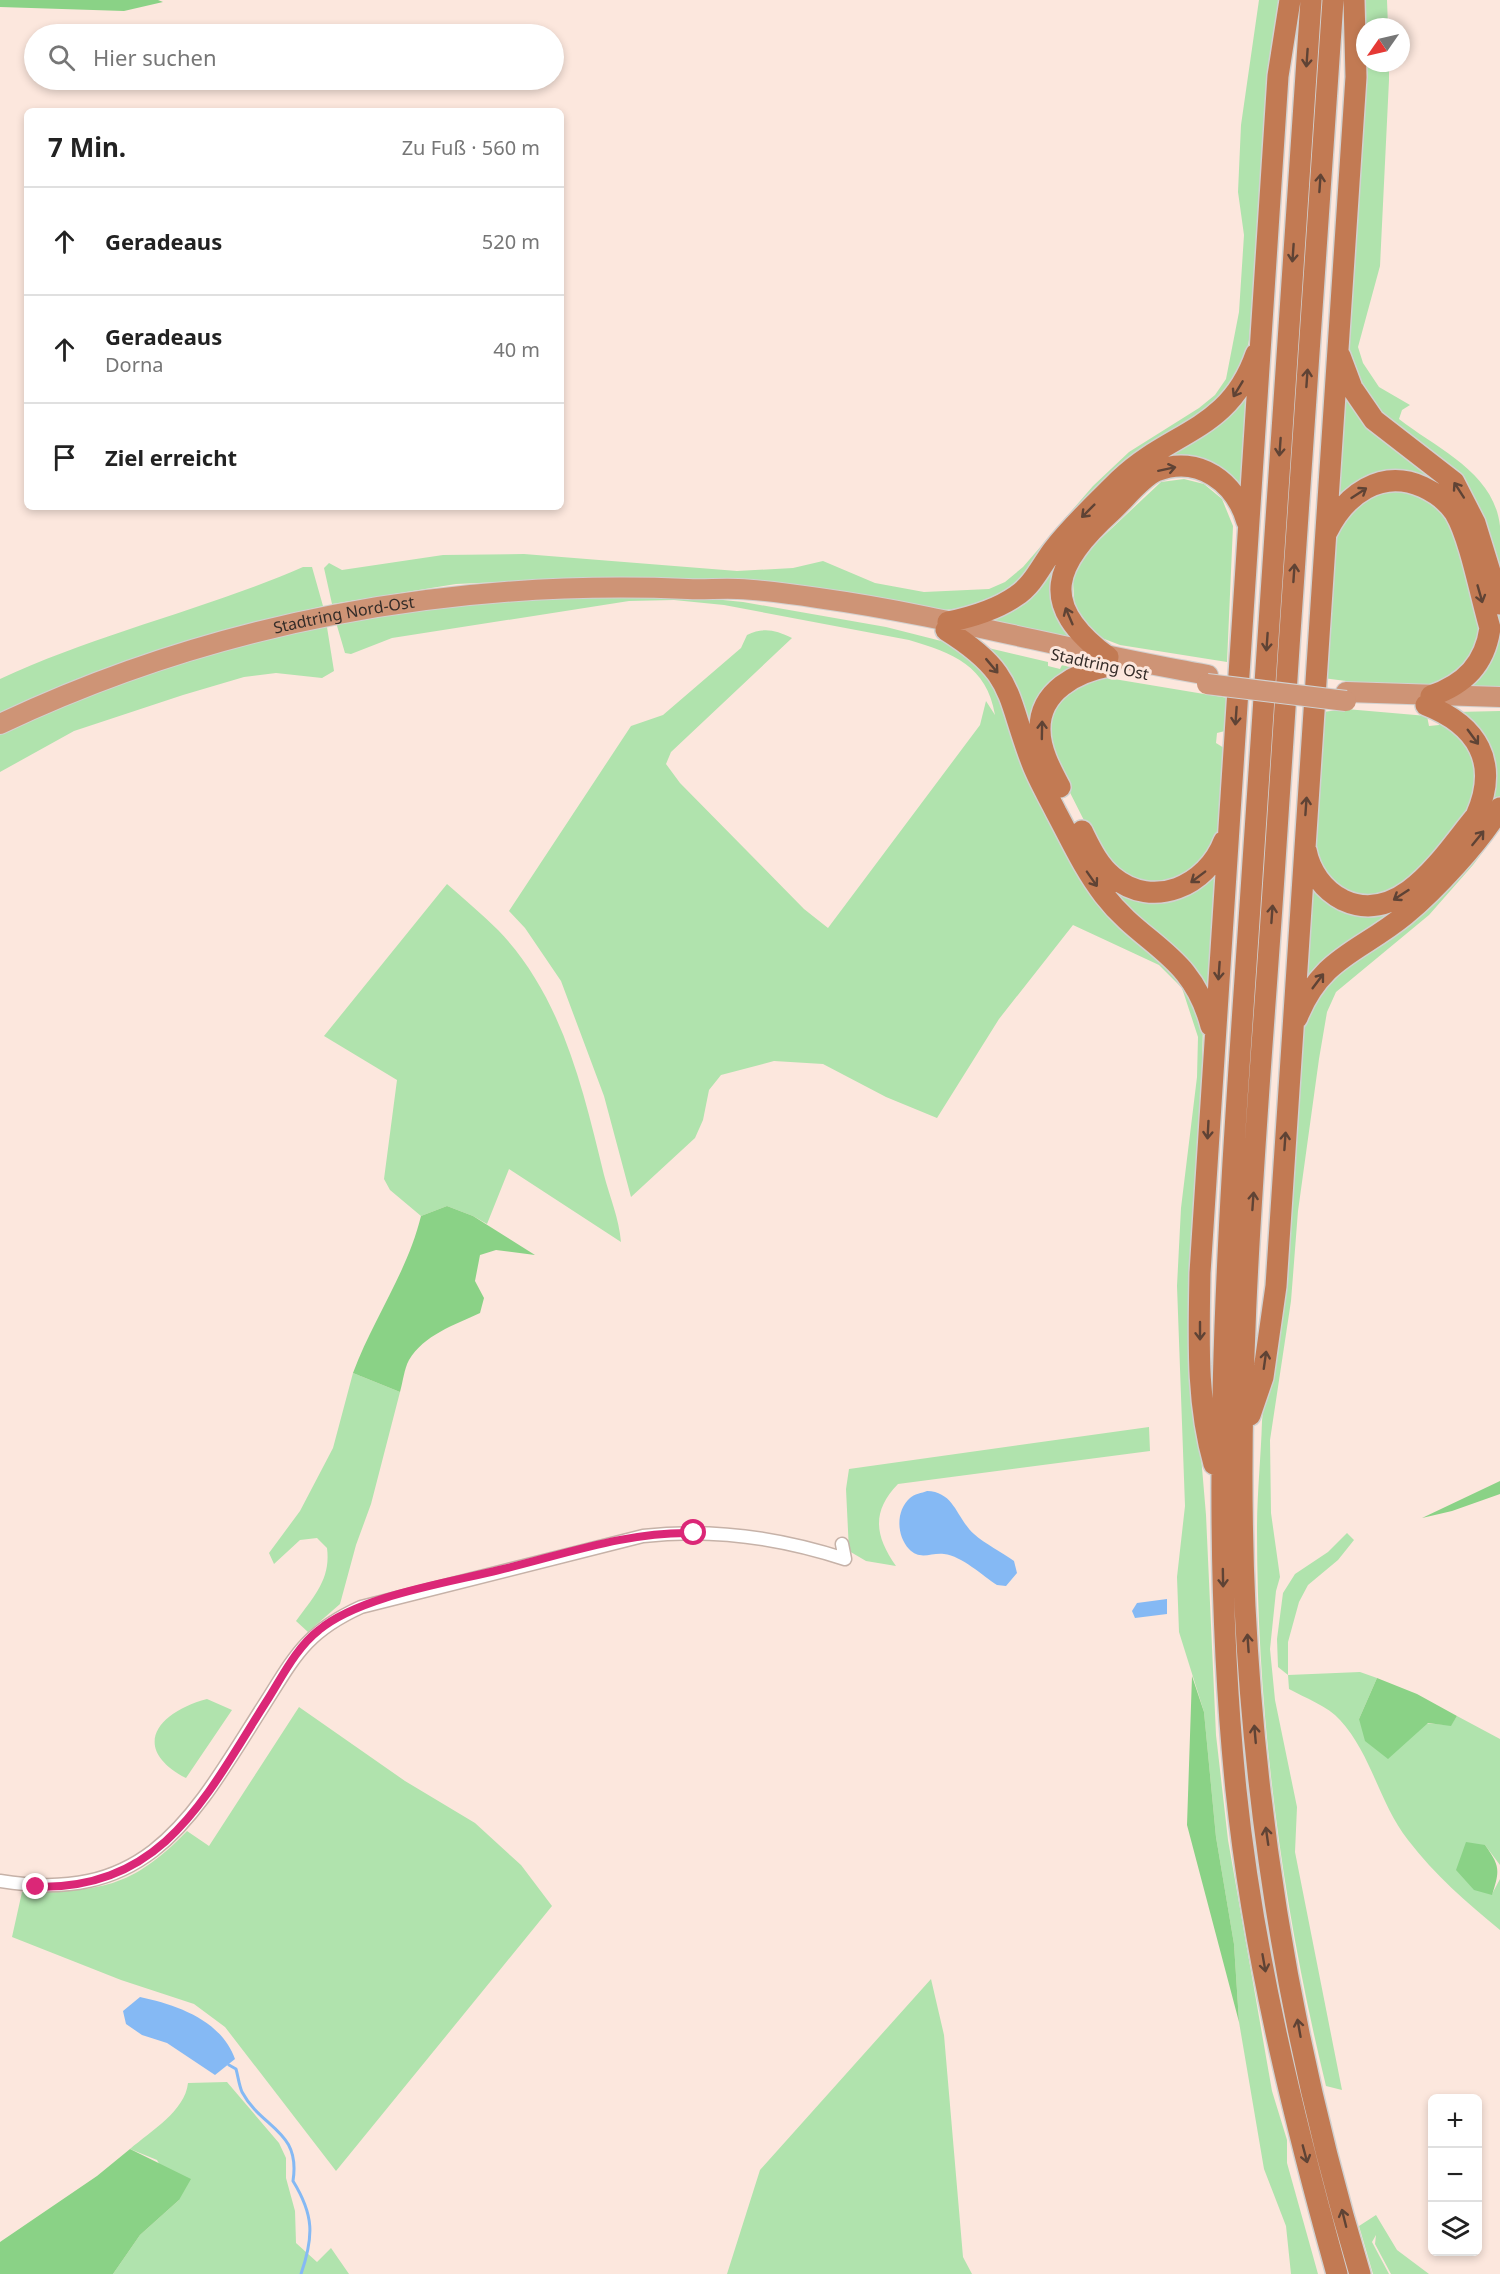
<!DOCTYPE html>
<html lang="de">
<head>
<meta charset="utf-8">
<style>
  :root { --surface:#fff; --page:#f6f6f6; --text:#222; --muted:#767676; --line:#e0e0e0 }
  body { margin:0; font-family:"Noto Sans",sans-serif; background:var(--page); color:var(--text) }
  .controls { position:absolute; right:18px; bottom:18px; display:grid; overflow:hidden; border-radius:9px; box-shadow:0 3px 9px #0003 }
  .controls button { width:54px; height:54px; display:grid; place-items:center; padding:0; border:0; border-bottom:2px solid var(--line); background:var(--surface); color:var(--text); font:30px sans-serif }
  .compass { position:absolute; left:1356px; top:18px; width:54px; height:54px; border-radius:50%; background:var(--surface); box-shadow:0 3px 9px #0003; rotate:236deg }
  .stop { position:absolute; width:18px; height:18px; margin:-14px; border:4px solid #db2777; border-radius:50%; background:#fff }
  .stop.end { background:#db2777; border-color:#fff; box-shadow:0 2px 6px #0008 }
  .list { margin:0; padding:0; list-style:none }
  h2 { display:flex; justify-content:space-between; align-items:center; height:78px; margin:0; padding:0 24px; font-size:26px }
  h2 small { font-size:20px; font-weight:400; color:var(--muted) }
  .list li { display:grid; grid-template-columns:39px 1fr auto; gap:18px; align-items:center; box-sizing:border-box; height:108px; padding:0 24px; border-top:2px solid var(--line) }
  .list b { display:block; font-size:22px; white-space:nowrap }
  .list p { margin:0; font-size:20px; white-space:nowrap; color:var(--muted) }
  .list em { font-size:20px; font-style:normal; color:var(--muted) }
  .icon { flex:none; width:33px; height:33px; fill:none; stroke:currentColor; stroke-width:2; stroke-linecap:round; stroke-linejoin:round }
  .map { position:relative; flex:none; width:1500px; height:2274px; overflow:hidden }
  .search { position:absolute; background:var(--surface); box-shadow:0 3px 9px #0003; left:24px; top:24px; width:540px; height:66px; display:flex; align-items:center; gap:15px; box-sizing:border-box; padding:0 21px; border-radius:33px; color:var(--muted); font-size:22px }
  .panel { position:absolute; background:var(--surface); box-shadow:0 3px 9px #0003; left:24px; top:108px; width:540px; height:402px; border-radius:9px }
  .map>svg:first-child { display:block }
</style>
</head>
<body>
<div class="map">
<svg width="1500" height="2274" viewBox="0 0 1500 2274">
  <rect width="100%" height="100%" fill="#fce7dd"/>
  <path fill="#b0e3ad" d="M 1259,0 L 1283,0 L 1259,219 L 1249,340 L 1245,360 L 1223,398 L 1007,595 L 963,609 L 941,610 L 856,594 L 649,578 L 585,578 L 456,584 L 332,604 L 324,568 L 329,563 L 342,570 L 443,555 L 524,554 L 737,571 L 793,568 L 823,561 L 875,583 L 924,592 L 989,589 L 1005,582 L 1023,567 L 1093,486 L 1129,452 L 1199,408 L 1215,395 L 1226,379 L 1239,312 L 1244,235 L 1238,192 L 1241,125 Z
    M 1359,0 L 1387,0 L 1388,27 L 1365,27 L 1365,63 L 1389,63 L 1389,80 L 1380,266 L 1358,347 L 1363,363 L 1379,387 L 1410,405 L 1402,410 L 1399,419 C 1437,449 1494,472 1500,526 C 1500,546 1500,567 1500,586 L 1471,502 L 1371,409 L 1347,350 Z
    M 1340,375 L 1364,417 L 1425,467 L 1433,469 L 1460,502 L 1473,531 L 1500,617 L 1500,688 L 1459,688 C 1474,677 1487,665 1492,646 C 1497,621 1487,597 1480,574 C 1466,528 1450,464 1385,476 C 1374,478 1361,483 1351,490 C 1344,496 1340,505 1332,509 Z
    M 1246,396 L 1241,489 L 1166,457 C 1199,439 1222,427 1246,396 Z
    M 1184,479 L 1204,484 L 1222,499 L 1233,526 L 1227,662 L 1120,645 L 1094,635 L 1075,611 L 1073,582 L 1079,559 L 1161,482 Z
    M 1407,485 L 1454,520 L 1485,632 L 1470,667 L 1430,686 L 1346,684 L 1346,681 L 1323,678 L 1333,535 L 1351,502 Z
    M 1055,563 C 1045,591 1057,614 1071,637 L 976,619 Z
    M 303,567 L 312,567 L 323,606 C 212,633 102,663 0,715 L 0,679 C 98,633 204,610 303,567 Z
    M 517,595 L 693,597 L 743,602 L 886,627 L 953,644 L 986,668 L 1075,861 L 1183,975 L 1203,1025 L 1194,1373 L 1206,1515 L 1216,1735 L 1228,1840 L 1272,2091 L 1287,2140 L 1287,2163 L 1318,2274 L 1291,2274 L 1286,2226 L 1264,2169 L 1239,2022 L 1234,1944 L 1216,1837 L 1204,1712 L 1179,1632 L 1177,1577 L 1185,1506 L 1177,1286 L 1181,1208 L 1197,1077 L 1198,1037 L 1182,988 L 1159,965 L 1073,925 L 999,1019 L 937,1118 L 886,1097 L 823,1064 L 774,1061 L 721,1075 L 709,1090 L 703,1120 L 695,1138 L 631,1197 L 604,1096 L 561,981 L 525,928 L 509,911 L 631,726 L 663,715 L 741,648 L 747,635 C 764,627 775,630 792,638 L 671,752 L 666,764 L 680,783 L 804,909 L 828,928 L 980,725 L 986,701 L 995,715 C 987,666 953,653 909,640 L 724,605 L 674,600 L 629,601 L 392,638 L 351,654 L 345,653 L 335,619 Z
    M 326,621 L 334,671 L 322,678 L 276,673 L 244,677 L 183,695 L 74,731 L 0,772 L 0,732 L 126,678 Z
    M 980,646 L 1048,662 L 1048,666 L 1060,669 L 1062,665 L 1081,669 L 1060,680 L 1040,759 L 1088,853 L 1132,894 L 1215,867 L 1217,917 L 1212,918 L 1211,931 L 1216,932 L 1210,1007 L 1103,886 Z
    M 1096,676 L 1228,698 L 1225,731 L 1217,733 L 1216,743 L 1224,748 L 1218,839 L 1211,855 L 1180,882 L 1137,885 L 1102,856 L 1051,755 L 1049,714 L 1054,701 Z
    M 1346,709 L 1427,716 L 1429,726 L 1439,725 L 1438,717 L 1452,723 L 1480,767 L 1471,811 L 1412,880 L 1369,901 L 1331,886 L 1313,849 L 1323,712 Z
    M 1500,711 L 1500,798 L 1415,901 L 1304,991 L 1312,884 L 1377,911 L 1490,797 L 1456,712 Z
    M 1500,813 L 1500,829 L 1473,865 L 1429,915 L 1336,992 L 1327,1012 L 1319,1059 L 1298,1211 L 1291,1301 L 1270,1440 L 1271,1513 L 1280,1577 L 1276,1591 L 1270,1649 L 1275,1700 L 1297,1807 L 1295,1852 L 1342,2090 L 1326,2086 C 1282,1905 1257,1717 1257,1530 C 1257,1493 1261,1457 1262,1421 L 1300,1037 L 1311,998 Z
    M 447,884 C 464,899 482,914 498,930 C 562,996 583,1089 604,1175 C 610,1198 619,1218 621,1242 L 509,1169 L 487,1224 L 473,1216 L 447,1206 L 421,1216 L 390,1190 L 384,1179 L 397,1080 L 324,1036 Z
    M 353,1373 L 400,1392 L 371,1504 L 356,1545 L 340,1604 L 308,1632 L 296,1621 C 314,1596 331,1579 327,1548 L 317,1538 L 300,1540 L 274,1564 L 269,1553 L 300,1511 L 333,1448 Z
    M 1149,1427 L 1150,1451 L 898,1484 C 871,1512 875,1536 896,1566 L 866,1561 L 849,1551 L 846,1489 L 849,1469 Z
    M 1347,1533 L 1354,1540 L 1338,1560 L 1308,1585 L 1299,1602 L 1288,1642 L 1288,1675 L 1360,1672 L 1377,1678 L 1359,1719 L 1451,1725 L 1457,1716 L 1500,1739 L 1500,1865 L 1485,1845 L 1492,1894 L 1500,1879 L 1500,1930 C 1466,1902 1435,1875 1408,1840 C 1379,1803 1372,1755 1340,1720 C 1328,1706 1305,1698 1289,1689 L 1288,1675 L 1278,1667 L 1277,1639 L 1283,1593 L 1295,1574 L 1328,1552 Z
    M 207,1699 L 232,1710 L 186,1778 C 129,1748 158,1712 207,1699 Z
    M 299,1707 L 405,1781 L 475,1823 L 521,1865 L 552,1906 L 336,2171 L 225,2027 L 194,2004 L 121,1980 L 12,1937 L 22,1892 C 100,1891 131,1889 187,1831 L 209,1846 Z
    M 931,1979 L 944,2035 L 963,2257 L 972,2274 L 727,2274 L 760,2170 Z
    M 227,2082 L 279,2143 L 286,2158 L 286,2178 L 295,2211 L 296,2243 L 317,2262 L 331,2248 L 349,2274 L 113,2274 L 140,2235 L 179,2200 L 157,2160 L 130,2149 C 151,2131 185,2111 188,2083 Z
    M 1376,2215 L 1397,2250 L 1429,2274 L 1391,2274 L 1375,2244 L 1376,2235 L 1372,2242 L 1389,2274 L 1373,2274 L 1359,2226 Z"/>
  <path fill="#8ad286" d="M 0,0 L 158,0 L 163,2 L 124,11 L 0,7 Z
    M 447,1206 L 473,1216 L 535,1255 L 496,1250 L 480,1255 L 475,1281 L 484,1298 L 480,1313 C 454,1325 424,1335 409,1360 C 404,1369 403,1382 400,1392 L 353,1373 C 373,1319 407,1273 421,1216 Z
    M 1500,1481 L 1500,1494 L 1452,1511 L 1422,1518 Z
    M 1192,1676 L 1204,1712 L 1216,1837 L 1234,1944 L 1239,2022 L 1187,1825 Z
    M 1377,1678 L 1417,1694 L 1457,1716 L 1451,1726 L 1428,1723 L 1388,1759 L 1365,1741 L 1359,1719 Z
    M 1466,1842 L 1485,1845 C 1500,1866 1500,1870 1492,1895 L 1474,1890 L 1456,1870 Z
    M 130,2149 L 191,2179 L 179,2200 L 140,2235 L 113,2274 L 0,2274 L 0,2242 L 97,2176 Z"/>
  <path fill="#85b9f4" d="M 927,1491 C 955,1492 956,1518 974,1534 C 985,1544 1002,1552 1014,1561 L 1017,1573 L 1006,1586 L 997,1585 C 983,1576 962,1556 944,1554 C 932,1552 920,1561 909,1549 C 896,1535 896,1510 910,1498 C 914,1494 922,1493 927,1491 Z
    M 1167,1599 L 1167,1614 L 1135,1618 L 1132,1611 L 1137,1603 Z
    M 140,1997 C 177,2005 221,2020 235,2059 L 215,2075 L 167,2043 L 142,2035 L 126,2024 L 123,2011 Z"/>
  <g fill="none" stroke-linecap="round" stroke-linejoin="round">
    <path stroke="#85b9f4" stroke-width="3" d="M 229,2065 L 236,2069 C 238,2076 239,2085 242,2092 C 262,2129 301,2130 293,2181 C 314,2215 314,2236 301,2274"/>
    <defs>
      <path id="minor" d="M 0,1881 C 150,1906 194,1815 264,1705 C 295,1656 306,1632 361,1607 L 643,1536 C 710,1528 780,1538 845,1559 L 842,1544"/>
      <g id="trunk">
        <path d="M 1346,692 L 1500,697"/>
        <path id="s1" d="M 0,724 C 215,622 451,579 688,589 C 704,590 721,588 738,589 C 764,590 791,594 818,598 C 949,616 1077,653 1208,675"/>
      </g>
      <path id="motorway" d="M 1311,0 C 1290,302 1270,604 1250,906 C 1230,1201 1206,1496 1236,1790 C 1253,1954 1293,2116 1337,2274
        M 1333,0 C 1312,287 1294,574 1275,861 C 1259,1108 1233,1358 1245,1607 C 1256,1832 1295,2058 1360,2274
        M 1340,356 L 1352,388 L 1374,420 L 1454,482 L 1475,523 L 1500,604
        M 1327,532 C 1345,495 1381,468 1423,487 C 1436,493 1447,501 1455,513 C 1470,538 1481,598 1490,628 C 1485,664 1465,684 1431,696
        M 948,622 C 972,617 996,610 1016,596 C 1033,585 1041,566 1053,550 C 1072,525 1096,503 1119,480 C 1171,430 1229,432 1256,354
        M 946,630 C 1016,674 1005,693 1032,763 C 1038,779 1048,796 1056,812 C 1071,840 1084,869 1104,895 C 1144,947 1192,953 1211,1026
        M 1108,657 C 1036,604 1054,564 1112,511 C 1125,499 1141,478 1156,471 C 1199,454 1236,483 1247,522
        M 1060,787 C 1051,770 1040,750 1040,730 C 1039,691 1077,672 1109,666
        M 1082,831 C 1090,847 1098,865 1113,877 C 1153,910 1207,886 1224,841
        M 1306,850 C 1310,871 1323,890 1343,900 C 1401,927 1444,854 1476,816 C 1500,762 1477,725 1426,705
        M 1297,1018 C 1321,957 1360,952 1405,915 C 1435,890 1480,842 1500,808
        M 1250,1415 L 1263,1377 L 1276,1286 L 1356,77 L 1354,0
        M 1214,1464 C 1196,1401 1199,1338 1200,1273 L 1278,76 L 1290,0"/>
    </defs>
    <use href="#minor" stroke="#c6b2a8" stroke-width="15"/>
    <use href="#trunk" stroke="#d2d1d0" stroke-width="22"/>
    <use href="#motorway" stroke="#d2d1d0" stroke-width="24"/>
    <use href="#minor" stroke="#fff" stroke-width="12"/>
    <use href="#trunk" stroke="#ce9476" stroke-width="20"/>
    <use href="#motorway" stroke="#c27a53" stroke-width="21"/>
    <defs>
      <path id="trunk-bridge" d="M 1207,684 L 1346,701"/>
    </defs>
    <use href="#trunk-bridge" stroke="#d2d1d0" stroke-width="22" stroke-linecap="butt"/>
    <use href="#trunk-bridge" stroke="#ce9476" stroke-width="20"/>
  </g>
  <defs><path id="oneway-shaft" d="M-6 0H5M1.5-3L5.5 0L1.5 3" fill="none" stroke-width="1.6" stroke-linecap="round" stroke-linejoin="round" transform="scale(1.5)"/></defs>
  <g stroke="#5f4335">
    <use href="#oneway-shaft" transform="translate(1307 58) rotate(94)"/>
    <use href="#oneway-shaft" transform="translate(1320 183) rotate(-86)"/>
    <use href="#oneway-shaft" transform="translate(1293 253) rotate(94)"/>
    <use href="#oneway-shaft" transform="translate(1307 378) rotate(-86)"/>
    <use href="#oneway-shaft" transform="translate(1238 389) rotate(121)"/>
    <use href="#oneway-shaft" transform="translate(1280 447) rotate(94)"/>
    <use href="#oneway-shaft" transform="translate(1167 469) rotate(-12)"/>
    <use href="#oneway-shaft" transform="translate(1459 490) rotate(-123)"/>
    <use href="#oneway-shaft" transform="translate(1359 493) rotate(-33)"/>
    <use href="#oneway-shaft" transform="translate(1088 511) rotate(135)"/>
    <use href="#oneway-shaft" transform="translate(1294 573) rotate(-86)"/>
    <use href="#oneway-shaft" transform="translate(1480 594) rotate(74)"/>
    <use href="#oneway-shaft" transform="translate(1069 616) rotate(-113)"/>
    <use href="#oneway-shaft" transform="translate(1267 642) rotate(94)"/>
    <use href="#oneway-shaft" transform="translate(992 666) rotate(50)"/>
    <use href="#oneway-shaft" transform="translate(1236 716) rotate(94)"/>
    <use href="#oneway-shaft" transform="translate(1042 730) rotate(-89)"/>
    <use href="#oneway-shaft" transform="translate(1473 737) rotate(54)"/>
    <use href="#oneway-shaft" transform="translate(1306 806) rotate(-86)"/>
    <use href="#oneway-shaft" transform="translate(1478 838) rotate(-51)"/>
    <use href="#oneway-shaft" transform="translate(1198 877) rotate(143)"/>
    <use href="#oneway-shaft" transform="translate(1092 879) rotate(55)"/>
    <use href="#oneway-shaft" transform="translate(1401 895) rotate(147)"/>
    <use href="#oneway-shaft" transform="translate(1272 914) rotate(-86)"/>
    <use href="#oneway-shaft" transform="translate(1219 971) rotate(94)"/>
    <use href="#oneway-shaft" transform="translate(1318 981) rotate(-53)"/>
    <use href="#oneway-shaft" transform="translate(1208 1130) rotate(93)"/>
    <use href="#oneway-shaft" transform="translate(1285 1141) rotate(-86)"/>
    <use href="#oneway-shaft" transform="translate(1253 1201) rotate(-86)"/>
    <use href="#oneway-shaft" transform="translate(1200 1331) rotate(90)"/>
    <use href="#oneway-shaft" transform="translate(1265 1360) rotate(-82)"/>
    <use href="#oneway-shaft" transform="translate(1223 1578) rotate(89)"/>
    <use href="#oneway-shaft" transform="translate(1248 1643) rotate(-94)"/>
    <use href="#oneway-shaft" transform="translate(1255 1734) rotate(-95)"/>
    <use href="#oneway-shaft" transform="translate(1267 1836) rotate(-98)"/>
    <use href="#oneway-shaft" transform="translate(1264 1963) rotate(80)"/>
    <use href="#oneway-shaft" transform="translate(1299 2028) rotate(-100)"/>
    <use href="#oneway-shaft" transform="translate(1305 2154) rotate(75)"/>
    <use href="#oneway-shaft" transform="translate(1344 2218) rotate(-104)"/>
  </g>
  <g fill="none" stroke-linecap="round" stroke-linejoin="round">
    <path stroke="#db2777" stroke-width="8" d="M 36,1887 C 166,1889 207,1794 268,1699 C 283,1675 297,1647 319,1630 C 360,1596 447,1583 499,1570 C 562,1555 628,1531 694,1533"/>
  </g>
  <g text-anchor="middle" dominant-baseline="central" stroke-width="6" stroke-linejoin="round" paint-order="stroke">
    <g font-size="16" fill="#342c28" stroke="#fce7dd">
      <text stroke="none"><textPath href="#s1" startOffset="362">Stadtring Nord-Ost</textPath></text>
      <text transform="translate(1100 664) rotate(12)">Stadtring Ost</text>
    </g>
  </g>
</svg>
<div class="controls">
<button>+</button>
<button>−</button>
<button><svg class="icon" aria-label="layers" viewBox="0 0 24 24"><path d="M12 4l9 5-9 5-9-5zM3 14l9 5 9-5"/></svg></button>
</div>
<svg class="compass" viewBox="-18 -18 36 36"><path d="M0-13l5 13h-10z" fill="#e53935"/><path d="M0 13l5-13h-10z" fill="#767676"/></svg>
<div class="stop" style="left:694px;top:1533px"></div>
<div class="stop end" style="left:36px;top:1887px"></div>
<div class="search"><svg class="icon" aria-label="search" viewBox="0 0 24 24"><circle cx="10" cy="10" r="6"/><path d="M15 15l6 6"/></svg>Hier suchen</div>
<section class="panel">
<h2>7 Min.<small>Zu Fuß · 560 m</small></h2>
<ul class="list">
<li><svg class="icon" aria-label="ahead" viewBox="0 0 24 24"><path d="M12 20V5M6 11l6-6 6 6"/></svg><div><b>Geradeaus</b></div><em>520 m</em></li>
<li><svg class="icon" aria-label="ahead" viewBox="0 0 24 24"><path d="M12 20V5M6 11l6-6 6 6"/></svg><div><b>Geradeaus</b><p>Dorna</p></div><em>40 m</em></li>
<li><svg class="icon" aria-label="arrive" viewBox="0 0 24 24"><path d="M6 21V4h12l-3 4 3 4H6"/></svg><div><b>Ziel erreicht</b></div></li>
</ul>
</section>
</div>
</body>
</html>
